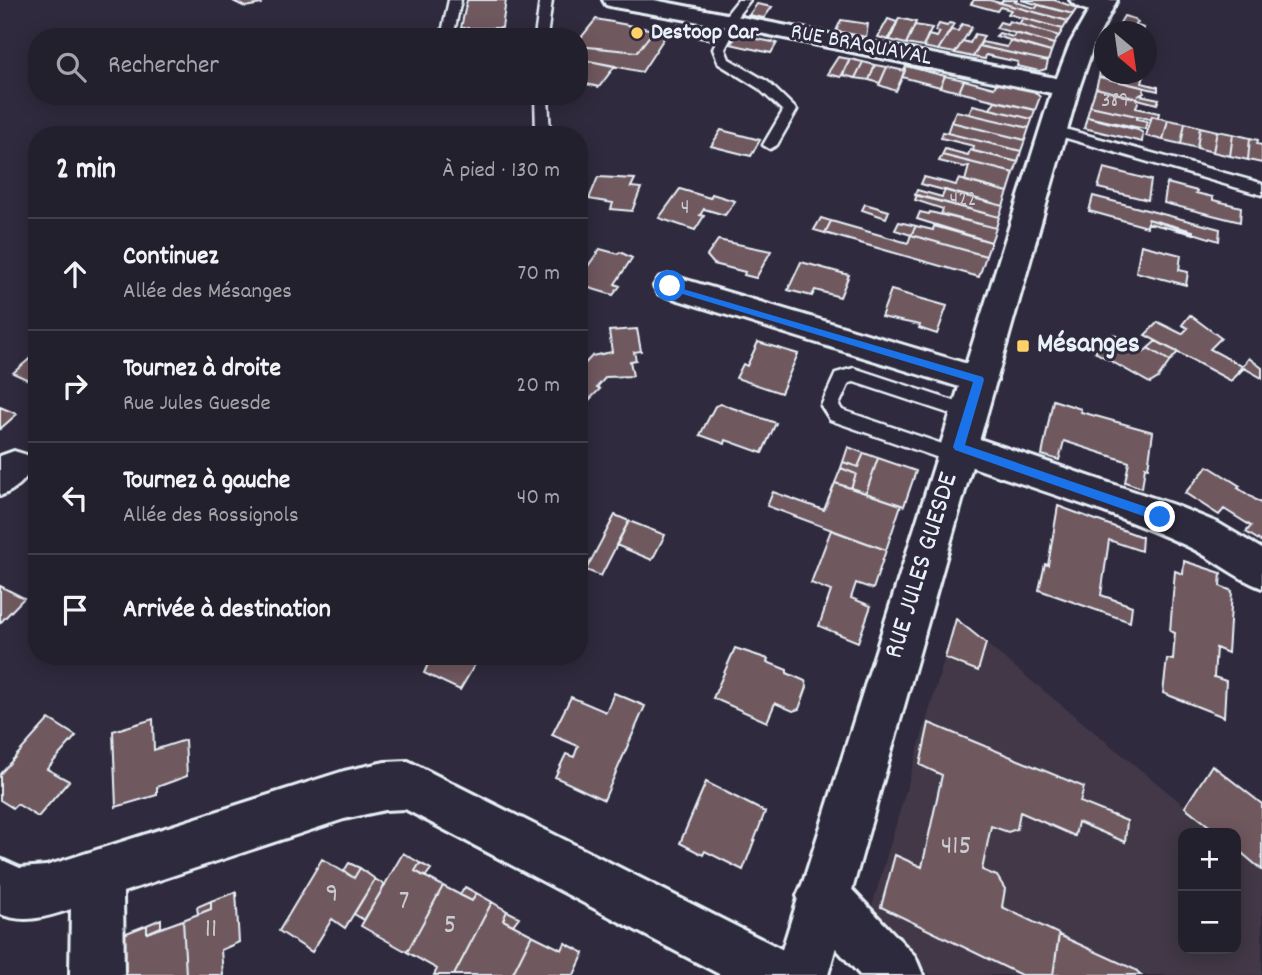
<!DOCTYPE html>
<html lang="fr">
<head>
<meta charset="utf-8">
<style>
  :root { --surface:#23202e; --page:#2b2836; --text:#f1f3f6; --muted:#a3a3aa; --line:#403e4a }
  body { margin:0; font-family:Dekko,sans-serif; background:var(--page); color:var(--text) }
  .controls { position:absolute; right:21px; bottom:21px; display:grid; overflow:hidden; border-radius:14px; box-shadow:0 4px 18px #0003 }
  .controls button { width:63px; height:63px; display:grid; place-items:center; padding:0; border:0; border-bottom:2px solid var(--line); background:var(--surface); color:var(--text); font:35px sans-serif }
  .compass { position:absolute; left:1094px; top:21px; width:63px; height:63px; border-radius:50%; background:var(--surface); box-shadow:0 4px 18px #0003; rotate:151deg }
  .stop { position:absolute; width:21px; height:21px; margin:-16px; border:5px solid #1a73e8; border-radius:50%; background:#fff }
  .stop.end { background:#1a73e8; border-color:#fff; box-shadow:0 2px 7px #0008 }
  .list { margin:0; padding:0; list-style:none }
  h2 { display:flex; justify-content:space-between; align-items:center; height:91px; margin:0; padding:0 28px; font-size:30px }
  h2 small { font-size:23px; font-weight:400; color:var(--muted) }
  .list li { display:grid; grid-template-columns:46px 1fr auto; gap:21px; align-items:center; box-sizing:border-box; height:112px; padding:0 28px; border-top:2px solid var(--line) }
  .list b { display:block; font-size:26px; white-space:nowrap }
  .list p { margin:0; font-size:23px; white-space:nowrap; color:var(--muted) }
  .list em { font-size:23px; font-style:normal; color:var(--muted) }
  .icon { flex:none; width:38px; height:38px; fill:none; stroke:currentColor; stroke-width:2; stroke-linecap:round; stroke-linejoin:round }
  .map { position:relative; flex:none; width:1262px; height:975px; overflow:hidden }
  .search { position:absolute; background:var(--surface); box-shadow:0 4px 18px #0003; left:28px; top:28px; width:560px; height:77px; display:flex; align-items:center; gap:18px; box-sizing:border-box; padding:0 24px; border-radius:28px; color:var(--muted); font-size:26px }
  .panel { position:absolute; background:var(--surface); box-shadow:0 4px 18px #0003; left:28px; top:126px; width:560px; height:539px; border-radius:28px }
  .map>svg:first-child { display:block }
</style>
</head>
<body>
<div class="map">
<svg width="1262" height="975" viewBox="0 0 1262 975">
  <rect width="100%" height="100%" fill="#2f2a3d"/>
  <filter id="ink" filterUnits="userSpaceOnUse"><feTurbulence type="fractalNoise" baseFrequency=".0143" numOctaves="2"/><feDisplacementMap in="SourceGraphic" scale="14" xChannelSelector="R" yChannelSelector="G"/><feConvolveMatrix kernelMatrix="1 2 1 2 8 2 1 2 1" color-interpolation-filters="sRGB"/></filter>
  <g filter="url(#ink)">
    <path fill="#423847" d="M 956,619 L 1218,833 L 1183,833 L 1183,949 L 1236,949 L 1236,848 L 1262,869 L 1262,975 L 930,975 L 871,910 Z"/>
    <path fill="#6f595e" stroke="#e8f1f8" stroke-width="2" d="M 264,0 L 261,4 L 245,7 L 233,1 Z
      M 467,0 L 506,0 L 502,28 L 461,28 Z
      M 974,0 L 989,0 L 1068,21 L 1063,29 L 1008,14 L 1011,10 L 1000,7 L 997,11 L 971,4 Z
      M 1003,0 L 1017,0 L 1015,2 L 1036,8 L 1038,5 L 1073,14 L 1068,21 L 1001,3 Z
      M 1021,0 L 1054,0 L 1077,8 L 1073,14 Z
      M 757,4 L 772,7 L 764,18 L 749,15 Z
      M 1124,16 L 1135,19 L 1138,23 L 1135,25 L 1144,28 L 1142,32 L 1118,26 Z
      M 899,18 L 916,22 L 906,44 L 890,40 Z
      M 1023,18 L 1063,29 L 1059,36 L 1019,24 Z
      M 596,19 L 654,30 L 637,52 L 579,46 L 579,40 Z
      M 888,19 L 897,22 L 888,40 L 878,37 Z
      M 841,20 L 868,24 L 866,37 L 836,31 Z
      M 1009,21 L 1059,36 L 1054,44 L 996,28 L 1000,22 L 1007,24 Z
      M 949,23 L 954,24 L 938,50 L 923,47 L 928,35 L 937,37 L 940,32 L 935,31 L 939,24 L 947,26 Z
      M 962,24 L 972,27 L 955,53 L 938,50 L 951,30 L 958,31 Z
      M 678,25 L 719,33 L 714,41 L 673,33 Z
      M 915,25 L 932,28 L 923,47 L 906,44 Z
      M 654,30 L 668,32 L 642,72 L 579,59 L 579,46 L 637,52 Z
      M 999,33 L 1013,37 L 1016,33 L 1054,44 L 1051,52 L 996,36 Z
      M 975,34 L 984,36 L 973,57 L 955,53 L 963,41 L 970,43 Z
      M 738,35 L 777,43 L 771,53 L 730,44 Z
      M 1010,41 L 1051,52 L 1048,61 L 979,46 L 982,42 L 1007,47 Z
      M 979,46 L 1048,61 L 1046,69 L 1039,71 L 1017,66 L 1018,62 L 986,55 L 985,59 L 973,57 Z
      M 838,57 L 850,59 L 841,77 L 827,74 Z
      M 579,59 L 615,66 L 599,87 L 579,82 Z
      M 850,59 L 863,62 L 855,78 L 843,75 Z
      M 863,62 L 875,65 L 869,80 L 855,78 Z
      M 875,65 L 887,67 L 880,83 L 869,80 Z
      M 906,66 L 945,76 L 940,87 L 902,77 Z
      M 1101,66 L 1104,67 L 1104,74 L 1144,76 L 1142,83 L 1158,87 L 1158,91 L 1099,77 Z
      M 887,67 L 905,71 L 896,91 L 879,85 Z
      M 945,76 L 964,80 L 959,92 L 940,87 Z
      M 1099,77 L 1143,87 L 1144,93 L 1140,95 L 1159,99 L 1157,104 L 1096,88 Z
      M 964,80 L 994,88 L 997,82 L 1013,85 L 1034,91 L 1040,97 L 1035,110 L 959,92 Z
      M 1096,88 L 1139,99 L 1136,108 L 1159,113 L 1158,118 L 1152,116 L 1150,119 L 1090,106 Z
      M 995,101 L 1035,110 L 1032,119 L 990,109 Z
      M 973,105 L 1032,119 L 1032,120 L 1029,128 L 969,114 Z
      M 1090,106 L 1137,116 L 1137,119 L 1147,121 L 1145,129 L 1087,117 Z
      M 956,111 L 969,114 L 1029,128 L 1025,140 L 951,122 Z
      M 1152,116 L 1168,120 L 1163,140 L 1146,136 Z
      M 1087,117 L 1138,130 L 1143,133 L 1142,142 L 1084,128 Z
      M 1168,120 L 1185,123 L 1181,144 L 1163,140 Z
      M 951,122 L 967,126 L 1025,140 L 1021,151 L 947,133 Z
      M 1185,123 L 1200,127 L 1197,148 L 1181,144 Z
      M 1200,127 L 1217,131 L 1213,152 L 1197,148 Z
      M 721,130 L 760,140 L 751,156 L 711,146 Z
      M 1217,131 L 1233,134 L 1230,156 L 1213,152 Z
      M 943,132 L 1021,151 L 1018,162 L 973,151 L 974,146 L 941,138 Z
      M 1233,134 L 1250,138 L 1248,160 L 1230,156 Z
      M 1250,138 L 1258,140 L 1257,144 L 1262,145 L 1262,163 L 1248,160 Z
      M 945,149 L 968,155 L 970,150 L 1018,162 L 1014,173 L 942,155 Z
      M 942,155 L 1014,173 L 1008,192 L 965,181 L 969,166 L 964,167 L 939,161 Z
      M 1104,168 L 1151,180 L 1148,200 L 1098,188 Z
      M 598,177 L 635,179 L 631,187 L 641,188 L 632,211 L 611,209 L 613,203 L 589,199 Z
      M 924,177 L 956,185 L 959,179 L 1008,192 L 1003,206 L 921,184 Z
      M 1167,183 L 1197,191 L 1196,193 L 1213,197 L 1213,200 L 1241,207 L 1240,222 L 1164,203 Z
      M 680,189 L 710,198 L 712,194 L 735,201 L 725,215 L 704,209 L 700,215 L 704,216 L 695,230 L 659,218 Z
      M 917,190 L 942,197 L 945,190 L 1003,206 L 999,217 L 915,195 Z
      M 917,195 L 999,217 L 996,228 L 941,214 L 943,209 L 915,200 Z
      M 1093,196 L 1220,229 L 1219,241 L 1148,219 L 1147,227 L 1089,211 Z
      M 865,204 L 889,211 L 886,218 L 862,210 Z
      M 920,212 L 929,214 L 930,212 L 996,228 L 991,242 L 917,219 Z
      M 821,218 L 831,221 L 825,233 L 814,230 Z
      M 1148,219 L 1193,231 L 1193,234 L 1148,223 Z
      M 831,221 L 908,243 L 911,235 L 986,256 L 979,277 L 825,233 Z
      M 899,222 L 916,226 L 911,235 L 895,230 Z
      M 916,226 L 933,230 L 934,226 L 991,242 L 986,256 L 911,235 Z
      M 718,240 L 771,251 L 756,278 L 744,275 L 745,272 L 714,264 L 707,256 Z
      M 1141,245 L 1181,255 L 1179,270 L 1188,272 L 1186,285 L 1136,272 Z
      M 600,249 L 618,254 L 620,252 L 632,258 L 615,284 L 620,286 L 613,295 L 579,285 L 579,266 L 581,264 L 588,266 Z
      M 801,262 L 849,275 L 840,297 L 815,290 L 812,296 L 788,290 Z
      M 891,290 L 947,306 L 937,334 L 919,328 L 920,325 L 881,317 Z
      M 1190,315 L 1221,338 L 1210,349 L 1242,366 L 1231,381 L 1145,335 L 1158,322 L 1182,334 L 1188,328 L 1182,325 Z
      M 637,329 L 641,351 L 634,352 L 636,360 L 630,361 L 633,376 L 606,377 L 597,387 L 600,389 L 587,402 L 579,398 L 579,370 L 592,356 L 612,352 L 609,331 Z
      M 1113,334 L 1144,352 L 1148,348 L 1170,361 L 1158,378 L 1150,383 L 1095,352 Z
      M 1156,341 L 1169,348 L 1178,352 L 1170,361 L 1148,348 Z
      M 758,342 L 798,354 L 781,393 L 736,378 L 743,364 L 747,366 Z
      M 37,349 L 37,384 L 13,373 L 34,355 L 31,354 Z
      M 1249,358 L 1262,368 L 1262,378 L 1244,368 L 1231,381 Z
      M 1053,400 L 1081,409 L 1081,412 L 1153,432 L 1148,468 L 1145,467 L 1142,488 L 1125,482 L 1129,462 L 1064,441 L 1059,460 L 1042,455 Z
      M 721,404 L 776,423 L 762,453 L 726,440 L 725,444 L 700,435 L 715,406 Z
      M 0,407 L 17,414 L 0,429 Z
      M 848,447 L 864,453 L 858,467 L 843,462 Z
      M 864,453 L 878,458 L 866,493 L 851,488 L 856,474 L 841,468 L 843,462 L 858,467 Z
      M 878,458 L 916,471 L 904,506 L 866,493 Z
      M 1208,466 L 1240,486 L 1238,488 L 1262,504 L 1262,542 L 1246,532 L 1251,526 L 1224,509 L 1219,515 L 1185,493 Z
      M 841,468 L 856,474 L 851,488 L 835,483 Z
      M 835,483 L 901,505 L 886,550 L 767,506 L 773,492 L 824,510 Z
      M 1058,506 L 1142,537 L 1141,551 L 1109,540 L 1101,595 L 1132,606 L 1130,622 L 1039,590 L 1045,564 L 1048,565 Z
      M 615,515 L 629,521 L 601,576 L 586,570 Z
      M 629,521 L 665,535 L 652,560 L 616,545 Z
      M 831,530 L 886,550 L 873,589 L 856,583 L 851,598 L 871,606 L 858,642 L 819,626 L 831,591 L 811,583 Z
      M 1184,561 L 1221,573 L 1220,586 L 1232,591 L 1228,653 L 1216,648 L 1214,677 L 1226,681 L 1224,717 L 1163,693 L 1167,659 L 1173,660 L 1175,633 L 1170,631 L 1175,571 L 1183,574 Z
      M 0,586 L 24,598 L 0,623 Z
      M 956,619 L 986,643 L 978,671 L 945,658 Z
      M 735,648 L 768,659 L 767,662 L 787,670 L 787,673 L 805,681 L 807,687 L 799,709 L 793,711 L 775,703 L 767,722 L 713,698 Z
      M 411,656 L 480,656 L 460,690 L 424,673 L 428,664 Z
      M 614,693 L 645,706 L 604,800 L 555,777 L 566,754 L 574,757 L 578,746 L 552,735 L 571,697 L 606,712 Z
      M 49,719 L 76,736 L 47,769 L 69,781 L 38,817 L 17,804 L 13,808 L 0,800 L 0,774 Z
      M 153,719 L 154,750 L 185,740 L 187,776 L 157,787 L 157,795 L 116,807 L 113,731 Z
      M 929,723 L 1084,787 L 1080,802 L 1127,821 L 1125,842 L 1078,822 L 1075,836 L 1020,812 L 1017,829 L 1008,832 L 991,826 L 982,870 L 997,876 L 1005,889 L 1002,907 L 1059,934 L 1053,975 L 1021,975 L 881,907 L 895,855 L 922,867 L 942,775 L 920,765 Z
      M 1212,765 L 1262,804 L 1262,870 L 1236,848 L 1236,833 L 1218,833 L 1185,807 Z
      M 706,782 L 765,812 L 743,870 L 705,851 L 703,855 L 680,843 Z
      M 403,853 L 420,863 L 415,871 L 443,886 L 407,952 L 361,926 Z
      M 322,859 L 354,878 L 360,868 L 375,879 L 345,928 L 332,919 L 312,952 L 279,931 Z
      M 349,863 L 360,868 L 354,878 L 344,871 Z
      M 420,863 L 431,869 L 425,877 L 415,871 Z
      M 375,879 L 385,885 L 364,920 L 354,914 Z
      M 443,886 L 472,901 L 476,893 L 492,902 L 454,975 L 434,975 L 437,969 L 407,952 Z
      M 465,887 L 476,893 L 472,901 L 460,895 Z
      M 236,892 L 239,942 L 221,950 L 223,975 L 186,975 L 183,920 L 211,909 L 211,901 Z
      M 211,901 L 211,909 L 198,914 L 197,907 Z
      M 492,902 L 507,911 L 503,920 L 532,935 L 512,975 L 454,975 Z
      M 507,911 L 519,917 L 513,925 L 503,920 Z
      M 161,919 L 161,927 L 147,933 L 147,925 Z
      M 183,920 L 186,975 L 125,975 L 124,934 L 147,925 L 147,933 Z
      M 532,935 L 562,950 L 565,943 L 584,953 L 574,975 L 512,975 Z
      M 1059,935 L 1136,970 L 1141,975 L 1053,975 Z"/>
    <g fill="none" stroke-linecap="round" stroke-linejoin="round">
      <defs>
        <path id="lane" d="M 449,0 L 461,0 L 453,37 L 441,37 Z
          M 540,0 L 552,0 L 547,37 L 535,37 Z
          M 738,0 L 750,0 L 736,18 L 740,21 L 725,49 L 729,59 L 768,82 L 797,110 L 777,145 L 770,149 L 763,145 L 783,111 L 758,88 L 719,64 L 713,49 L 727,23 L 722,20 Z
          M 535,96 L 548,96 L 550,135 L 536,135 Z
          M 1054,126 L 1257,182 L 1262,184 L 1262,195 L 1049,133 L 1049,127 Z
          M 854,368 L 975,408 L 978,413 L 975,418 L 969,420 L 854,382 L 849,383 L 839,405 L 842,410 L 963,451 L 965,456 L 963,461 L 956,464 L 830,420 L 821,406 L 836,373 Z"/>
        <path id="street" d="M 603,0 L 654,0 L 1066,80 L 1075,83 L 1079,88 L 1075,93 L 1066,96 L 745,30 L 614,7 L 606,5 Z
          M 1070,0 L 1106,0 L 1114,6 L 1110,11 C 1098,14 1077,10 1070,0 Z
          M 670,275 L 991,371 L 997,380 L 991,389 L 979,393 L 659,294 L 654,286 L 659,278 Z
          M 959,432 L 1174,505 L 1218,523 L 1262,549 L 1262,588 C 1235,578 1213,558 1187,546 C 1110,510 1026,486 946,458 L 940,447 L 946,436 Z
          M 14,451 L 27,455 L 33,466 C 25,481 16,490 0,496 L 0,456 Z
          M 408,761 L 795,956 L 803,975 L 721,975 L 405,809 L 385,810 L 344,819 L 123,892 L 124,975 L 70,975 L 71,909 C 47,917 24,924 0,914 L 0,859 L 20,868 L 46,866 L 344,771 L 385,762 Z
          M 823,870 L 841,878 L 915,956 L 923,975 L 860,975 L 805,914 L 797,896 L 805,878 Z"/>
        <path id="secondary" d="M 1095,0 L 1117,0 L 1094,44 L 1079,88 L 828,975 L 774,975 L 1053,88 L 1070,44 Z"/>
      </defs>
      <use href="#lane" stroke="#e8f1f8" stroke-width="5"/>
      <use href="#street" stroke="#e8f1f8" stroke-width="6"/>
      <use href="#secondary" stroke="#e8f1f8" stroke-width="6"/>
      <use href="#lane" fill="#2f2a3d" fill-rule="evenodd"/>
      <use href="#street" fill="#2f2a3d" fill-rule="evenodd"/>
      <use href="#secondary" fill="#2f2a3d" fill-rule="evenodd"/>
    </g>
  </g>
  <path fill="#1a73e8" d="M 666,284 L 983,377 L 984,380 L 965,445 L 1164,513 L 1165,517 L 1160,522 L 955,450 L 953,447 L 973,382 L 666,289 Z"/>
  <g fill="#ffd166" stroke="#2f2a3d" stroke-width="2.5">
    <circle cx="637" cy="33" r="7"/>
    <rect x="1016" y="339" width="14" height="14" rx="3.5"/>
  </g>
  <g text-anchor="middle" dominant-baseline="central" stroke-width="6" stroke-linejoin="round" paint-order="stroke">
    <g font-size="21" fill="#cacbd2">
      <text x="1115" y="102">389</text>
      <text x="963" y="201">422</text>
      <text x="685" y="209">4</text>
    </g>
    <g font-size="23" font-weight="bold" fill="#e8f1f8" stroke="#2f2a3d" text-anchor="start">
      <text x="651" y="33">Destoop Car</text>
    </g>
    <g font-size="23" fill="#e8f1f8" stroke="#2f2a3d">
      <text transform="translate(861 46) rotate(11)">RUE BRAQUAVAL</text>
    </g>
    <g font-size="28" font-weight="bold" fill="#e8f1f8" stroke="#2f2a3d" text-anchor="start">
      <text x="1037" y="346">Mésanges</text>
    </g>
    <g font-size="28" fill="#e8f1f8" stroke="#2f2a3d">
      <text transform="translate(923 566) rotate(-73)">RUE JULES GUESDE</text>
    </g>
    <g font-size="28" fill="#cacbd2">
      <text x="956" y="848">415</text>
      <text x="332" y="896">9</text>
      <text x="404" y="903">7</text>
      <text x="450" y="927">5</text>
      <text x="211" y="931">11</text>
    </g>
  </g>
</svg>
<div class="controls">
<button>+</button>
<button>−</button>
</div>
<svg class="compass" viewBox="-18 -18 36 36"><path d="M0-13l5 13h-10z" fill="#e53935"/><path d="M0 13l5-13h-10z" fill="#a3a3aa"/></svg>
<div class="stop" style="left:670px;top:286px"></div>
<div class="stop end" style="left:1160px;top:517px"></div>
<div class="search"><svg class="icon" aria-label="search" viewBox="0 0 24 24"><circle cx="10" cy="10" r="6"/><path d="M15 15l6 6"/></svg>Rechercher</div>
<section class="panel">
<h2>2 min<small>À pied · 130 m</small></h2>
<ul class="list">
<li><svg class="icon" aria-label="ahead" viewBox="0 0 24 24"><path d="M12 20V5M6 11l6-6 6 6"/></svg><div><b>Continuez</b><p>Allée des Mésanges</p></div><em>70 m</em></li>
<li><svg class="icon" aria-label="right" viewBox="0 0 24 24"><path d="M7 20v-9h11M14 6l5 5-5 5"/></svg><div><b>Tournez à droite</b><p>Rue Jules Guesde</p></div><em>20 m</em></li>
<li><svg class="icon" aria-label="left" viewBox="0 0 24 24"><path d="M17 20v-9H6M10 6l-5 5 5 5"/></svg><div><b>Tournez à gauche</b><p>Allée des Rossignols</p></div><em>40 m</em></li>
<li><svg class="icon" aria-label="arrive" viewBox="0 0 24 24"><path d="M6 21V4h12l-3 4 3 4H6"/></svg><div><b>Arrivée à destination</b></div></li>
</ul>
</section>
</div>
</body>
</html>
